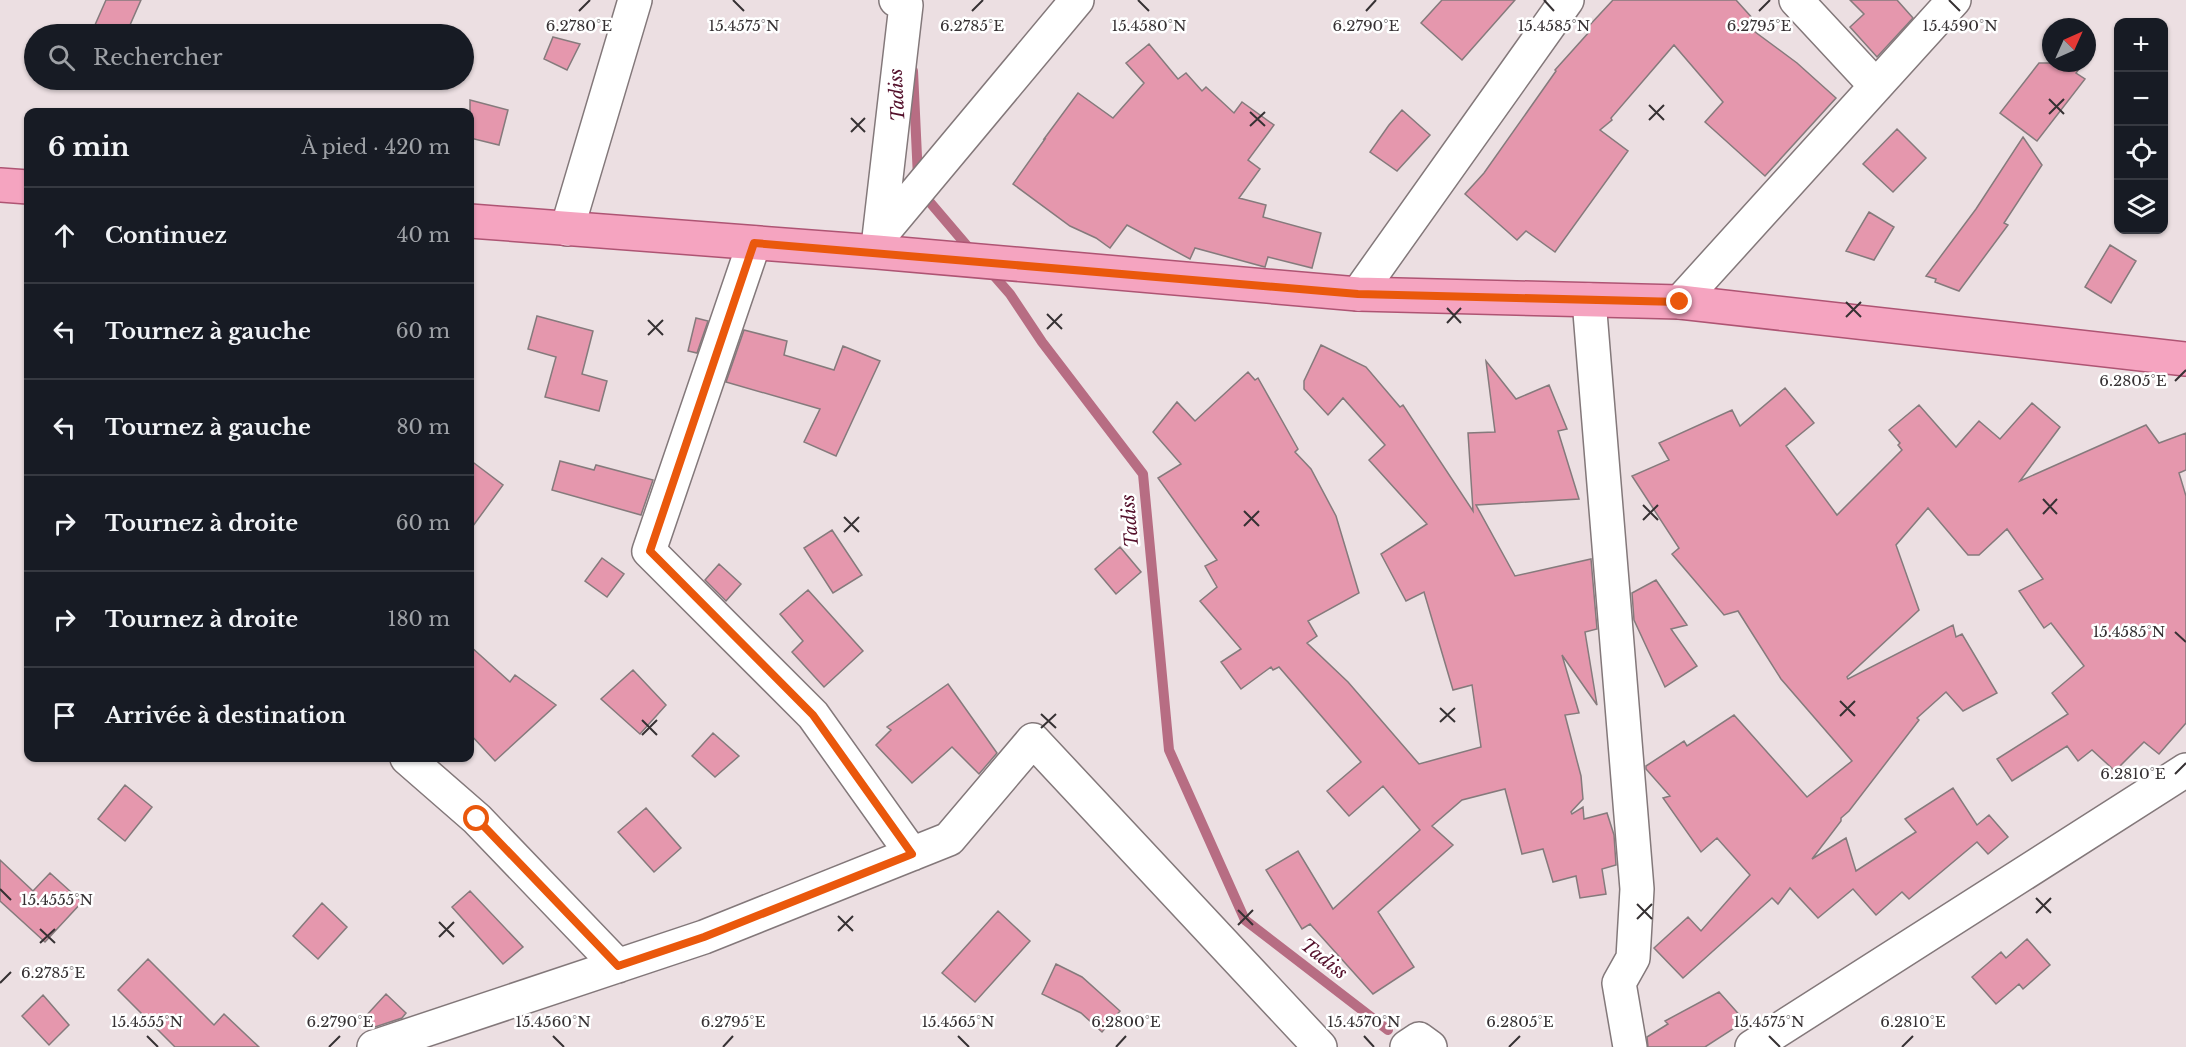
<!DOCTYPE html>
<html lang="fr">
<head>
<meta charset="utf-8">
<style>
  :root { --surface:#171b24; --page:#242831; --text:#f1f3f6; --muted:#9ea1a6; --line:#363941 }
  body { margin:0; font-family:"Libre Baskerville",serif; background:var(--page); color:var(--text) }
  .controls { position:absolute; right:18px; top:18px; display:grid; overflow:hidden; border-radius:12px; box-shadow:0 2px 4px #0004 }
  .controls button { width:54px; height:54px; display:grid; place-items:center; padding:0; border:0; border-bottom:2px solid var(--line); background:var(--surface); color:var(--text); font:30px sans-serif }
  .compass { position:absolute; left:2042px; top:18px; width:54px; height:54px; border-radius:50%; background:var(--surface); box-shadow:0 2px 4px #0004; rotate:45deg }
  .stop { position:absolute; width:18px; height:18px; margin:-14px; border:4px solid #ea580c; border-radius:50%; background:#fff }
  .stop.end { background:#ea580c; border-color:#fff; box-shadow:0 2px 6px #0008 }
  .list { margin:0; padding:0; list-style:none }
  h2 { display:flex; justify-content:space-between; align-items:center; height:78px; margin:0; padding:0 24px; font-size:26px }
  h2 small { font-size:20px; font-weight:400; color:var(--muted) }
  .list li { display:grid; grid-template-columns:39px 1fr auto; gap:18px; align-items:center; box-sizing:border-box; height:96px; padding:0 24px; border-top:2px solid var(--line) }
  .list b { display:block; font-size:22px; white-space:nowrap }
  .list em { font-size:20px; font-style:normal; color:var(--muted) }
  .icon { flex:none; width:33px; height:33px; fill:none; stroke:currentColor; stroke-width:2; stroke-linecap:round; stroke-linejoin:round }
  .map { position:relative; flex:none; width:2186px; height:1047px; overflow:hidden }
  .search { position:absolute; background:var(--surface); box-shadow:0 2px 4px #0004; left:24px; top:24px; width:450px; height:66px; display:flex; align-items:center; gap:15px; box-sizing:border-box; padding:0 21px; border-radius:33px; color:var(--muted); font-size:22px }
  .panel { position:absolute; background:var(--surface); box-shadow:0 2px 4px #0004; left:24px; top:108px; width:450px; height:654px; border-radius:12px }
  .map>svg:first-child { display:block }
</style>
</head>
<body>
<div class="map">
<svg width="2186" height="1047" viewBox="0 0 2186 1047">
  <rect width="100%" height="100%" fill="#ecdfe2"/>
  <g fill="none" stroke-linecap="round" stroke-linejoin="round">
    <path stroke="#b76d83" stroke-width="10" d="M 913,71 L 918,178
      M 922,193 L 974,254
      M 989,270 L 1010,294 L 1042,342 L 1143,474 L 1169,750 L 1245,920 L 1388,1030"/>
  </g>
  <path fill="#e597ad" stroke="#857a7c" stroke-width="1.5" d="M 106,0 L 141,0 L 126,34 L 91,34 Z
    M 1442,0 L 1515,0 L 1462,60 L 1421,23 Z
    M 1613,0 L 1736,0 L 1754,20 L 1747,26 L 1797,63 L 1836,98 L 1765,176 L 1705,122 L 1723,102 L 1674,45 L 1611,118 L 1612,120 L 1600,130 L 1628,151 L 1555,252 L 1526,231 L 1517,240 L 1465,194 L 1484,173 L 1556,71 L 1555,70 L 1590,31 L 1587,28 Z
    M 1850,0 L 1897,0 L 1913,18 L 1877,57 L 1850,27 L 1864,14 Z
    M 553,37 L 580,44 L 567,70 L 544,59 Z
    M 1149,44 L 1178,79 L 1186,73 L 1202,91 L 1206,87 L 1234,113 L 1242,102 L 1274,125 L 1248,160 L 1260,169 L 1239,198 L 1266,205 L 1263,217 L 1321,233 L 1312,268 L 1268,257 L 1265,267 L 1195,248 L 1190,259 L 1127,225 L 1110,248 L 1096,238 L 1070,226 L 1013,184 L 1045,139 L 1044,139 L 1078,93 L 1113,118 L 1144,83 L 1126,63 Z
    M 2039,63 L 2083,63 L 2076,73 L 2085,79 L 2037,141 L 2000,113 Z
    M 470,100 L 508,110 L 499,145 L 470,138 Z
    M 1402,110 L 1430,135 L 1397,171 L 1370,152 L 1389,125 Z
    M 1897,129 L 1926,158 L 1893,192 L 1863,164 Z
    M 2023,137 L 2042,165 L 2004,223 L 2008,225 L 1959,291 L 1935,282 L 1936,279 L 1926,276 L 1976,209 Z
    M 1869,212 L 1894,227 L 1874,260 L 1846,251 Z
    M 2110,245 L 2136,261 L 2111,303 L 2085,287 Z
    M 537,316 L 593,331 L 582,374 L 607,381 L 599,411 L 545,397 L 556,357 L 528,349 Z
    M 696,318 L 708,321 L 697,353 L 688,351 Z
    M 744,330 L 787,341 L 784,355 L 834,370 L 843,346 L 880,361 L 836,456 L 804,442 L 820,409 L 726,382 Z
    M 1321,345 L 1366,367 L 1400,407 L 1403,405 L 1473,511 L 1468,433 L 1495,432 L 1486,361 L 1516,399 L 1549,385 L 1567,429 L 1558,431 L 1579,499 L 1476,505 L 1515,576 L 1591,559 L 1597,629 L 1585,632 L 1597,705 L 1562,655 L 1579,713 L 1565,715 L 1581,776 L 1583,799 L 1571,812 L 1572,814 L 1583,807 L 1584,819 L 1607,813 L 1614,835 L 1616,865 L 1602,869 L 1606,894 L 1580,898 L 1576,876 L 1553,882 L 1543,849 L 1522,854 L 1505,789 L 1462,800 L 1432,826 L 1453,845 L 1378,912 L 1414,967 L 1373,994 L 1310,924 L 1302,929 L 1266,870 L 1298,851 L 1333,909 L 1420,830 L 1383,786 L 1349,816 L 1327,791 L 1361,762 L 1279,667 L 1273,670 L 1271,667 L 1241,689 L 1221,662 L 1241,649 L 1200,601 L 1217,587 L 1205,566 L 1217,560 L 1158,478 L 1181,464 L 1153,432 L 1177,402 L 1195,421 L 1248,372 L 1255,380 L 1258,378 L 1298,449 L 1295,452 L 1311,469 L 1336,516 L 1359,593 L 1308,621 L 1317,636 L 1307,643 L 1348,682 L 1419,764 L 1481,747 L 1472,685 L 1453,690 L 1424,592 L 1406,601 L 1381,554 L 1427,524 L 1369,460 L 1385,445 L 1343,398 L 1328,415 L 1304,389 L 1304,381 Z
    M 1785,388 L 1814,423 L 1786,446 L 1837,515 L 1902,450 L 1898,445 L 1900,443 L 1889,430 L 1919,405 L 1956,447 L 1979,421 L 2000,439 L 2032,403 L 2060,427 L 2020,481 L 2146,425 L 2159,443 L 2186,433 L 2186,470 L 2179,473 L 2186,496 L 2186,723 L 2159,754 L 2144,742 L 2115,771 L 2092,750 L 2078,761 L 2067,746 L 2012,781 L 1997,759 L 2068,714 L 2052,693 L 2084,666 L 2051,623 L 2044,628 L 2019,591 L 2043,579 L 2007,529 L 1979,555 L 1968,555 L 1928,508 L 1896,545 L 1919,610 L 1847,677 L 1848,679 L 1953,625 L 1956,637 L 1962,634 L 1997,693 L 1963,711 L 1946,692 L 1917,718 L 1919,720 L 1849,811 L 1841,818 L 1841,821 L 1812,859 L 1846,838 L 1856,871 L 1916,832 L 1905,819 L 1953,788 L 1977,825 L 1989,815 L 2008,837 L 1988,854 L 1977,842 L 1909,899 L 1902,892 L 1876,915 L 1853,889 L 1818,918 L 1790,888 L 1778,904 L 1772,898 L 1683,978 L 1654,948 L 1688,917 L 1701,931 L 1750,875 L 1717,838 L 1701,852 L 1663,798 L 1670,796 L 1646,769 L 1646,766 L 1684,741 L 1687,746 L 1734,715 L 1807,797 L 1852,761 L 1781,679 L 1738,611 L 1724,615 L 1672,554 L 1679,548 L 1632,476 L 1669,460 L 1659,443 L 1732,410 L 1740,426 Z
    M 470,460 L 503,485 L 470,530 Z
    M 560,461 L 594,470 L 596,465 L 653,480 L 641,515 L 552,490 Z
    M 832,530 L 862,575 L 833,593 L 804,548 Z
    M 1120,547 L 1141,572 L 1116,594 L 1095,569 Z
    M 602,558 L 624,574 L 607,597 L 585,581 Z
    M 719,564 L 741,584 L 726,601 L 705,580 Z
    M 1656,580 L 1687,625 L 1671,629 L 1697,666 L 1665,687 L 1634,620 L 1632,593 Z
    M 808,590 L 863,651 L 824,687 L 792,652 L 803,641 L 780,614 Z
    M 470,646 L 510,682 L 515,675 L 556,705 L 495,761 L 470,734 Z
    M 633,670 L 666,705 L 640,734 L 601,699 Z
    M 948,684 L 997,753 L 979,774 L 952,747 L 912,783 L 876,745 L 891,730 L 887,727 Z
    M 713,733 L 739,756 L 715,777 L 692,756 Z
    M 125,785 L 152,807 L 125,841 L 98,819 Z
    M 646,808 L 681,848 L 654,872 L 618,832 Z
    M 0,860 L 33,891 L 50,873 L 82,902 L 45,942 L 0,901 Z
    M 470,891 L 523,947 L 503,964 L 452,907 Z
    M 322,903 L 347,927 L 318,959 L 293,936 Z
    M 998,911 L 1030,941 L 975,1002 L 942,973 Z
    M 2027,939 L 2050,965 L 2023,989 L 2019,984 L 1996,1004 L 1972,977 L 2001,952 L 2006,958 Z
    M 148,959 L 214,1025 L 224,1014 L 259,1047 L 175,1047 L 118,990 Z
    M 1056,964 L 1082,977 L 1120,1011 L 1102,1032 L 1081,1013 L 1042,994 Z
    M 1719,992 L 1744,1020 L 1733,1029 L 1705,1047 L 1648,1047 L 1647,1037 L 1668,1024 L 1665,1021 Z
    M 386,994 L 406,1013 L 402,1018 L 375,1027 L 364,1018 Z
    M 43,995 L 69,1025 L 49,1045 L 22,1016 Z"/>
  <g fill="none" stroke-linecap="round" stroke-linejoin="round">
    <defs>
      <path id="street" d="M 1796,0 L 1876,86
        M 567,229 L 635,0
        M 879,237 L 1077,0
        M 879,238 L 906,5 L 896,0
        M 754,243 L 649,551 L 813,715 L 912,854
        M 1358,294 L 1567,0
        M 1589,300 L 1637,889 L 1633,958 L 1619,983 L 1630,1047
        M 1680,302 L 1954,0
        M 407,758 L 477,819 L 618,966
        M 374,1047 L 704,937 L 949,839 L 1033,740 L 1320,1047
        M 1407,1047 L 1419,1039 L 1430,1047
        M 1752,1047 L 2186,770"/>
      <path id="primary" d="M 0,185 L 28,187
        M 470,221 L 877,252 L 1358,294 L 1680,302 L 2186,359"/>
    </defs>
    <use href="#street" stroke="#83787a" stroke-width="36"/>
    <use href="#primary" stroke="#ae5473" stroke-width="36"/>
    <use href="#street" stroke="#fff" stroke-width="33"/>
    <use href="#primary" stroke="#f5a4c0" stroke-width="33"/>
  </g>
  <g fill="none" stroke-linecap="round" stroke-linejoin="round">
    <path stroke="#ea580c" stroke-width="8" d="M 477,819 L 618,966 L 704,937 L 912,854 L 813,715 L 650,551 L 754,243 L 1358,294 L 1680,302"/>
  </g>
  <path fill="none" stroke="#363133" stroke-width="2" d="M 733,0 L 744,11M 1138,0 L 1149,11M 1544,0 L 1554,11M 1949,0 L 1960,11M 579,11 L 590,0M 972,11 L 983,0M 1366,11 L 1376,0M 1759,11 L 1770,0M 2049,99 L 2064,114M 1649,105 L 1664,120M 1250,112 L 1265,126M 2049,114 L 2064,99M 851,118 L 865,132M 1649,120 L 1664,105M 1250,126 L 1265,112M 851,132 L 865,118M 1846,302 L 1861,317M 1447,308 L 1461,323M 1047,314 L 1062,329M 1846,317 L 1861,302M 648,320 L 663,335M 1447,323 L 1461,308M 1047,329 L 1062,314M 648,335 L 663,320M 2175,381 L 2186,370M 2043,499 L 2057,514M 1643,505 L 1658,520M 1244,511 L 1259,526M 2043,514 L 2057,499M 844,517 L 859,532M 1643,520 L 1658,505M 1244,526 L 1259,511M 844,532 L 859,517M 2175,632 L 2186,642M 1840,701 L 1855,716M 1440,708 L 1455,722M 1041,714 L 1056,728M 1840,716 L 1855,701M 642,720 L 657,735M 1440,722 L 1455,708M 1041,728 L 1056,714M 642,735 L 657,720M 2175,774 L 2186,763M 0,889 L 11,900M 2036,898 L 2051,913M 1637,904 L 1652,919M 1238,910 L 1253,925M 2036,913 L 2051,898M 838,916 L 853,931M 1637,919 L 1652,904M 439,922 L 454,937M 1238,925 L 1253,910M 40,929 L 55,943M 838,931 L 853,916M 439,937 L 454,922M 40,943 L 55,929M 0,983 L 11,972M 147,1036 L 158,1047M 553,1036 L 564,1047M 958,1036 L 969,1047M 1364,1036 L 1374,1047M 1769,1036 L 1780,1047M 329,1047 L 340,1036M 723,1047 L 733,1036M 1116,1047 L 1126,1036M 1509,1047 L 1520,1036M 1902,1047 L 1913,1036"/>
  <g text-anchor="middle" dominant-baseline="central" stroke-width="5" stroke-linejoin="round" paint-order="stroke">
    <g font-size="18" font-style="italic" fill="#54102b" stroke="#fff">
      <text transform="translate(897 95) rotate(-93)">Tadiss</text>
      <text transform="translate(1130 521) rotate(-95)">Tadiss</text>
      <text transform="translate(1324 959) rotate(38)">Tadiss</text>
    </g>
  </g>
  <g font-size="15" text-anchor="middle" fill="#363133" stroke="#fff" stroke-width="5" stroke-linejoin="round" paint-order="stroke">
    <text x="579" y="31">6.2780°E</text>
    <text x="744" y="31">15.4575°N</text>
    <text x="972" y="31">6.2785°E</text>
    <text x="1149" y="31">15.4580°N</text>
    <text x="1366" y="31">6.2790°E</text>
    <text x="1554" y="31">15.4585°N</text>
    <text x="1759" y="31">6.2795°E</text>
    <text x="1960" y="31">15.4590°N</text>
    <text x="2133" y="386">6.2805°E</text>
    <text x="2129" y="637">15.4585°N</text>
    <text x="2133" y="779">6.2810°E</text>
    <text x="57" y="905">15.4555°N</text>
    <text x="53" y="978">6.2785°E</text>
    <text x="1520" y="1027">6.2805°E</text>
    <text x="1913" y="1027">6.2810°E</text>
    <text x="147" y="1027">15.4555°N</text>
    <text x="340" y="1027">6.2790°E</text>
    <text x="553" y="1027">15.4560°N</text>
    <text x="733" y="1027">6.2795°E</text>
    <text x="958" y="1027">15.4565°N</text>
    <text x="1126" y="1027">6.2800°E</text>
    <text x="1364" y="1027">15.4570°N</text>
    <text x="1769" y="1027">15.4575°N</text>
  </g>
</svg>
<div class="controls">
<button>+</button>
<button>−</button>
<button><svg class="icon" aria-label="locate" viewBox="0 0 24 24"><circle cx="12" cy="12" r="6"/><path d="M12 2v4M12 18v4M2 12h4M18 12h4"/></svg></button>
<button><svg class="icon" aria-label="layers" viewBox="0 0 24 24"><path d="M12 4l9 5-9 5-9-5zM3 14l9 5 9-5"/></svg></button>
</div>
<svg class="compass" viewBox="-18 -18 36 36"><path d="M0-13l5 13h-10z" fill="#e53935"/><path d="M0 13l5-13h-10z" fill="#9ea1a6"/></svg>
<div class="stop" style="left:477px;top:819px"></div>
<div class="stop end" style="left:1680px;top:302px"></div>
<div class="search"><svg class="icon" aria-label="search" viewBox="0 0 24 24"><circle cx="10" cy="10" r="6"/><path d="M15 15l6 6"/></svg>Rechercher</div>
<section class="panel">
<h2>6 min<small>À pied · 420 m</small></h2>
<ul class="list">
<li><svg class="icon" aria-label="ahead" viewBox="0 0 24 24"><path d="M12 20V5M6 11l6-6 6 6"/></svg><div><b>Continuez</b></div><em>40 m</em></li>
<li><svg class="icon" aria-label="left" viewBox="0 0 24 24"><path d="M17 20v-9H6M10 6l-5 5 5 5"/></svg><div><b>Tournez à gauche</b></div><em>60 m</em></li>
<li><svg class="icon" aria-label="left" viewBox="0 0 24 24"><path d="M17 20v-9H6M10 6l-5 5 5 5"/></svg><div><b>Tournez à gauche</b></div><em>80 m</em></li>
<li><svg class="icon" aria-label="right" viewBox="0 0 24 24"><path d="M7 20v-9h11M14 6l5 5-5 5"/></svg><div><b>Tournez à droite</b></div><em>60 m</em></li>
<li><svg class="icon" aria-label="right" viewBox="0 0 24 24"><path d="M7 20v-9h11M14 6l5 5-5 5"/></svg><div><b>Tournez à droite</b></div><em>180 m</em></li>
<li><svg class="icon" aria-label="arrive" viewBox="0 0 24 24"><path d="M6 21V4h12l-3 4 3 4H6"/></svg><div><b>Arrivée à destination</b></div></li>
</ul>
</section>
</div>
</body>
</html>
